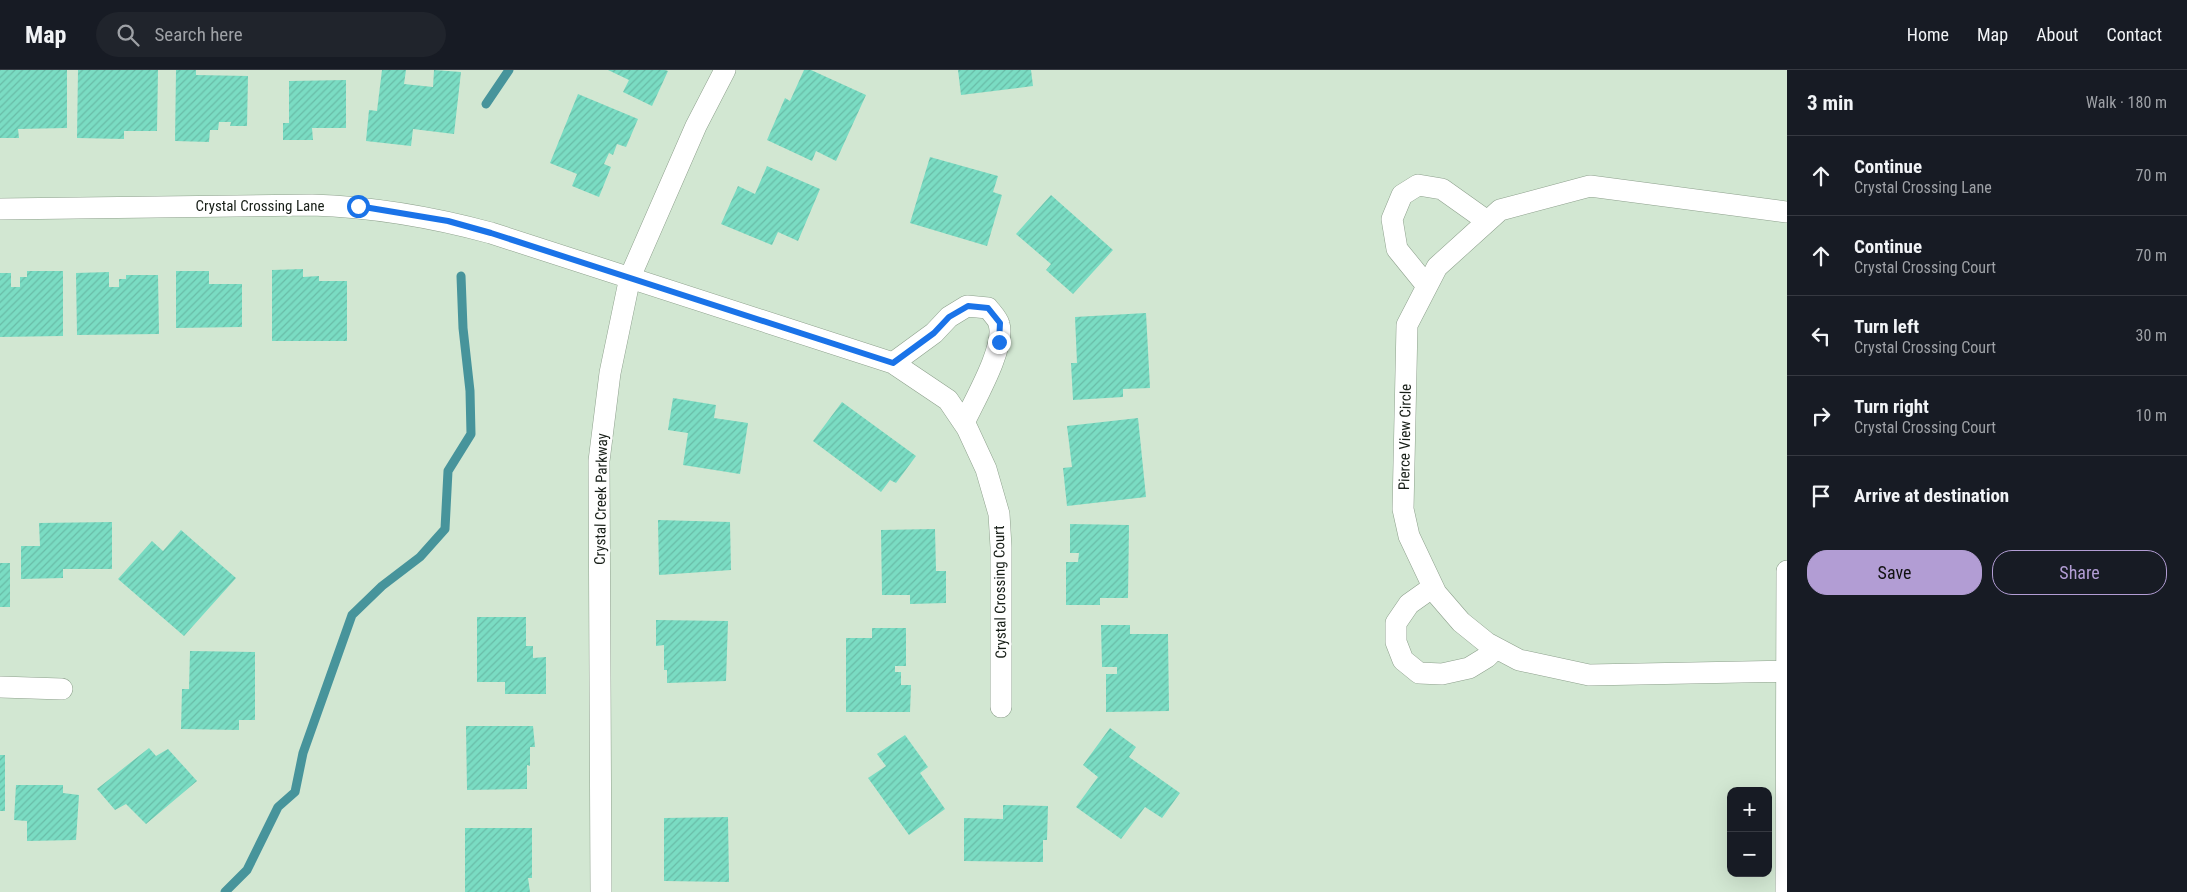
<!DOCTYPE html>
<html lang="en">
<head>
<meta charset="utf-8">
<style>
  :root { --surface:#171b24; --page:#20242c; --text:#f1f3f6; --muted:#9ea1a6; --line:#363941; --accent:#b29dd4 }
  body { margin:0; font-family:"Roboto Condensed",sans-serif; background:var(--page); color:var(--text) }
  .controls { position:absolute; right:15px; bottom:15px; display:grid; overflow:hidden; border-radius:10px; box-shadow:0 5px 20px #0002 }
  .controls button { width:45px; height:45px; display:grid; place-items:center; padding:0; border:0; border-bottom:1px solid var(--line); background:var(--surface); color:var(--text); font:25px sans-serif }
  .stop { position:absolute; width:15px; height:15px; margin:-11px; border:4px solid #1a73e8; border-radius:50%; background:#fff }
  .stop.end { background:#1a73e8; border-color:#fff; box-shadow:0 1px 5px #0008 }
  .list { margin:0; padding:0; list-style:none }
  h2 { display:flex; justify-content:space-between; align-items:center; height:65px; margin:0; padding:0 20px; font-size:21px }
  h2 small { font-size:16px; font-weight:400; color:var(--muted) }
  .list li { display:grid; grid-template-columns:32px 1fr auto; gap:15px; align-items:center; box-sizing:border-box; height:80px; padding:0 20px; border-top:1px solid var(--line) }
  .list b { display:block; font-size:19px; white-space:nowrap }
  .list p { margin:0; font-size:16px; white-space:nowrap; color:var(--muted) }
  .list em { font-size:16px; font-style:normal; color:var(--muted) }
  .actions { display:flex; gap:10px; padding:15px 20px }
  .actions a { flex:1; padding:11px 0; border:1px solid var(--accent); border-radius:20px; text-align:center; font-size:18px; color:var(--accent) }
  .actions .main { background:var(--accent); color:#111 }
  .icon { flex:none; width:28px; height:28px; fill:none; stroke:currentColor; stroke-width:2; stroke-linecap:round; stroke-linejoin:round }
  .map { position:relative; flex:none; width:1787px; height:822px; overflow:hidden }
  header { display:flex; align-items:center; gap:30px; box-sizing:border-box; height:70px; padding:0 25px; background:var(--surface); border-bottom:1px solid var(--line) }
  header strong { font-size:24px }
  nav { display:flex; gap:28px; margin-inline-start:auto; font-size:18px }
  .search { width:350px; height:45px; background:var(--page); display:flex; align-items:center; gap:12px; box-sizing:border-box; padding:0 18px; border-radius:28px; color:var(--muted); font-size:19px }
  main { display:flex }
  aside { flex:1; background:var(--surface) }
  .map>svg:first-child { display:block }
</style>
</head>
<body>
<header>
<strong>Map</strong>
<div class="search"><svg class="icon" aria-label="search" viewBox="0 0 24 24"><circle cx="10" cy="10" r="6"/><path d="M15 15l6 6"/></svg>Search here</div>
<nav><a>Home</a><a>Map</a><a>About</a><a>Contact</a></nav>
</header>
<main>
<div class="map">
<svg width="1787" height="822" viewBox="0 0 1787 822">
  <defs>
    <pattern id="building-hatch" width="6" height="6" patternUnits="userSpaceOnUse" patternTransform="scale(1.25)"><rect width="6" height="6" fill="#7adcc3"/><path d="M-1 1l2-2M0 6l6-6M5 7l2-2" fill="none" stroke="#69bca7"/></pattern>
  </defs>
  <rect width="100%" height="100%" fill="#d2e7d2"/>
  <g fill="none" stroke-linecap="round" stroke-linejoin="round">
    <path stroke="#47949b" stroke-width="9" d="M 486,34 L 509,0
      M 225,822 L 247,800 L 278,737 L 295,722 L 303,683 L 352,545 L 382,516 L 420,487 L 445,459 L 448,401 L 471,364 L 470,321 L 463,258 L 461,206"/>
  </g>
  <path fill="url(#building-hatch)" d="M 0,0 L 67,0 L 67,58 L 18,59 L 19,68 L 0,68 Z
    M 78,0 L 158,0 L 157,61 L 124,61 L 124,69 L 77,68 Z
    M 176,0 L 196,0 L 196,5 L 248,6 L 247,56 L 230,56 L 231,52 L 219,52 L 218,60 L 210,60 L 209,72 L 175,71 Z
    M 382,0 L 406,0 L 404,14 L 433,17 L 434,0 L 461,2 L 454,64 L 413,59 L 411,76 L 366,71 L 369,40 L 377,41 Z
    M 608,0 L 665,0 L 668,1 L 652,36 L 623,22 L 629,10 Z
    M 804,0 L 811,0 L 866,25 L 836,91 L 816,81 L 812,91 L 767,70 L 785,28 L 790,31 Z
    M 958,0 L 1031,0 L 1033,16 L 961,25 Z
    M 346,10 L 346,58 L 312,58 L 313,70 L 283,70 L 283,53 L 289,53 L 289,11 Z
    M 578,24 L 638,49 L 626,77 L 617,74 L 613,85 L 609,83 L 604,94 L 611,97 L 599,127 L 572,116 L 577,104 L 550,93 Z
    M 930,87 L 998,106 L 993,122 L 1002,125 L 987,176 L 910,153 Z
    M 767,96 L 820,119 L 798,171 L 778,162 L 772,175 L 721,154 L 738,116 L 755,124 Z
    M 1051,125 L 1113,180 L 1073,224 L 1046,200 L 1051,194 L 1016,164 Z
    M 303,199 L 303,207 L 319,206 L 319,211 L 347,211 L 347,271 L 272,271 L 272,200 Z
    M 27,201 L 63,201 L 63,266 L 0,267 L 0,203 L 11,203 L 11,217 L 20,217 L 20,207 L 27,207 Z
    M 176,201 L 209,201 L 209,214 L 242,214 L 242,257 L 176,258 Z
    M 109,202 L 109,217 L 119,217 L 119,209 L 126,209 L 126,205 L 158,205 L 159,264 L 77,265 L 76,203 Z
    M 1146,243 L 1150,318 L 1123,319 L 1123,327 L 1073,330 L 1071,293 L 1077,293 L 1075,247 Z
    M 673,328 L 716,335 L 714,348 L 748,353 L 740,404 L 683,395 L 688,363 L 668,360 Z
    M 842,332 L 916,386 L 896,413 L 890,410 L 881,422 L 813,371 Z
    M 1138,348 L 1146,427 L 1067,436 L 1063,398 L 1072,397 L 1067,356 Z
    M 658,450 L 730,452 L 731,500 L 659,505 Z
    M 112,452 L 112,499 L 63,499 L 63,508 L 21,509 L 21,476 L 40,476 L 39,453 Z
    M 1070,454 L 1129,455 L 1128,528 L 1100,528 L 1100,535 L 1066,535 L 1066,492 L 1078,492 L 1079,483 L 1070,483 Z
    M 935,459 L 936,501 L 946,501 L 946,533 L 910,534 L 910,525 L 882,525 L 881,460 Z
    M 181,460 L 236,508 L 184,566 L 118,509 L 152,471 L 163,481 Z
    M 0,493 L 10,493 L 10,537 L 0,537 Z
    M 477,547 L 526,547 L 526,576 L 533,576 L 533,588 L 546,587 L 546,624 L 505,624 L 505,612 L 477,612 Z
    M 656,550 L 728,551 L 726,611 L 667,613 L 667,600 L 664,600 L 664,575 L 656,576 Z
    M 1101,555 L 1130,555 L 1130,564 L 1168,564 L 1169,641 L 1106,642 L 1106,604 L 1117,604 L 1117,597 L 1102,597 Z
    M 872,558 L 906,558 L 906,596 L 895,596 L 895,602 L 901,602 L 901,615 L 911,615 L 910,642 L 846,642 L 846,568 L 872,568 Z
    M 190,581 L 255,582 L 255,650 L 239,650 L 239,660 L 181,659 L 182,619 L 189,619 Z
    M 466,656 L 533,656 L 535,677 L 530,677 L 530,696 L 527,695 L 527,719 L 467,720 Z
    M 1110,658 L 1136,677 L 1129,687 L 1180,723 L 1162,748 L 1145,737 L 1121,769 L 1076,737 L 1098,707 L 1083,695 Z
    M 905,665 L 928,697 L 920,703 L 945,739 L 909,765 L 868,708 L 886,696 L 877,684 Z
    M 149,678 L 156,686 L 168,679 L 197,711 L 146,754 L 126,734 L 115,740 L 97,719 Z
    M 0,685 L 5,685 L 5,741 L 0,741 Z
    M 16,715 L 63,715 L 63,723 L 79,725 L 76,770 L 27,771 L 27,751 L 14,750 Z
    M 1003,735 L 1048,736 L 1047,770 L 1043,770 L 1043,792 L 964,791 L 964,748 L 1003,749 Z
    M 728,747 L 729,812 L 664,811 L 664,748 Z
    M 465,758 L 532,758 L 532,808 L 528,808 L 530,822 L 465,822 Z"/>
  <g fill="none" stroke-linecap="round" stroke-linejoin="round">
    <defs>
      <path id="street" d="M 0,139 L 312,135 C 374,137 432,147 491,163 L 893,293 L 948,330 L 967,358 L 986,399 L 999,444 L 1001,477 L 1001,637
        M 1787,142 L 1590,116 L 1500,140 L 1437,197 L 1407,255 L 1403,439 L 1409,466 L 1436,523 L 1461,552 L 1487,573 L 1519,590 L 1589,605 L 1787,601
        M 1427,216 L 1397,179 L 1392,149 L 1402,125 L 1418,115 L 1442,119 L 1487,151
        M 893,293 L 934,263 L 949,247 L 967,236 L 988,238 C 991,242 998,249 999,254 C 1006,277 974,331 964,353
        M 1433,517 L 1409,534 L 1396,553 L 1396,572 L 1403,590 L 1419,603 L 1442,604 L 1469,598 L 1487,587 L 1496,578
        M 0,617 L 62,619
        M 601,822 L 599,391 L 610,303 L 630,207 L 696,56 L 725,0
        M 1786,822 L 1787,501"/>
    </defs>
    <use href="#street" stroke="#8da08c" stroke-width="22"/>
    <use href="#street" stroke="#fff" stroke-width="21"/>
  </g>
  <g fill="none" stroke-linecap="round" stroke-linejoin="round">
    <path stroke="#1a73e8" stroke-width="6" d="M 358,136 L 448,151 L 491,163 L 893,293 L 934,263 L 949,247 L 968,236 L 988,238 L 1000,253 L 999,272"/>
  </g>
  <g text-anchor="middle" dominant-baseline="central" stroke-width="4.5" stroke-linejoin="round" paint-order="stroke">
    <g font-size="15" fill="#171e17" stroke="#fff">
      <text x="260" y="136">Crystal Crossing Lane</text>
      <text transform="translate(1405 367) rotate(-89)">Pierce View Circle</text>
      <text transform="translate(601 429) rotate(-89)">Crystal Creek Parkway</text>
      <text transform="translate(1000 522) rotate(-91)">Crystal Crossing Court</text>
    </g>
  </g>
</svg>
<div class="controls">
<button>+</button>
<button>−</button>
</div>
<div class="stop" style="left:358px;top:136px"></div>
<div class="stop end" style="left:999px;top:272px"></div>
</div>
<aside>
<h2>3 min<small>Walk · 180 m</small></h2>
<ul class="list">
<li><svg class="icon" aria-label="ahead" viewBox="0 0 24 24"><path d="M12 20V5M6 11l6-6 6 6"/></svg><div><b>Continue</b><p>Crystal Crossing Lane</p></div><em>70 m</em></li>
<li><svg class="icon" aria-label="ahead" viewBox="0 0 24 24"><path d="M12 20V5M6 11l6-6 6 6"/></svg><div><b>Continue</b><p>Crystal Crossing Court</p></div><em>70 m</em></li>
<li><svg class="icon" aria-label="left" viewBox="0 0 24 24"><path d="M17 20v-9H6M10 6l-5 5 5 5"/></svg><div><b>Turn left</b><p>Crystal Crossing Court</p></div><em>30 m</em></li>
<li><svg class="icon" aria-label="right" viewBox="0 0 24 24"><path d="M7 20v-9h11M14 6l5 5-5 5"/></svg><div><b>Turn right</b><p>Crystal Crossing Court</p></div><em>10 m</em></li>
<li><svg class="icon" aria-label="arrive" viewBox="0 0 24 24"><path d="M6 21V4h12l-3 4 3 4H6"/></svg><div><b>Arrive at destination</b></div></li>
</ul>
<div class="actions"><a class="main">Save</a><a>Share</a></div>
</aside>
</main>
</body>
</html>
